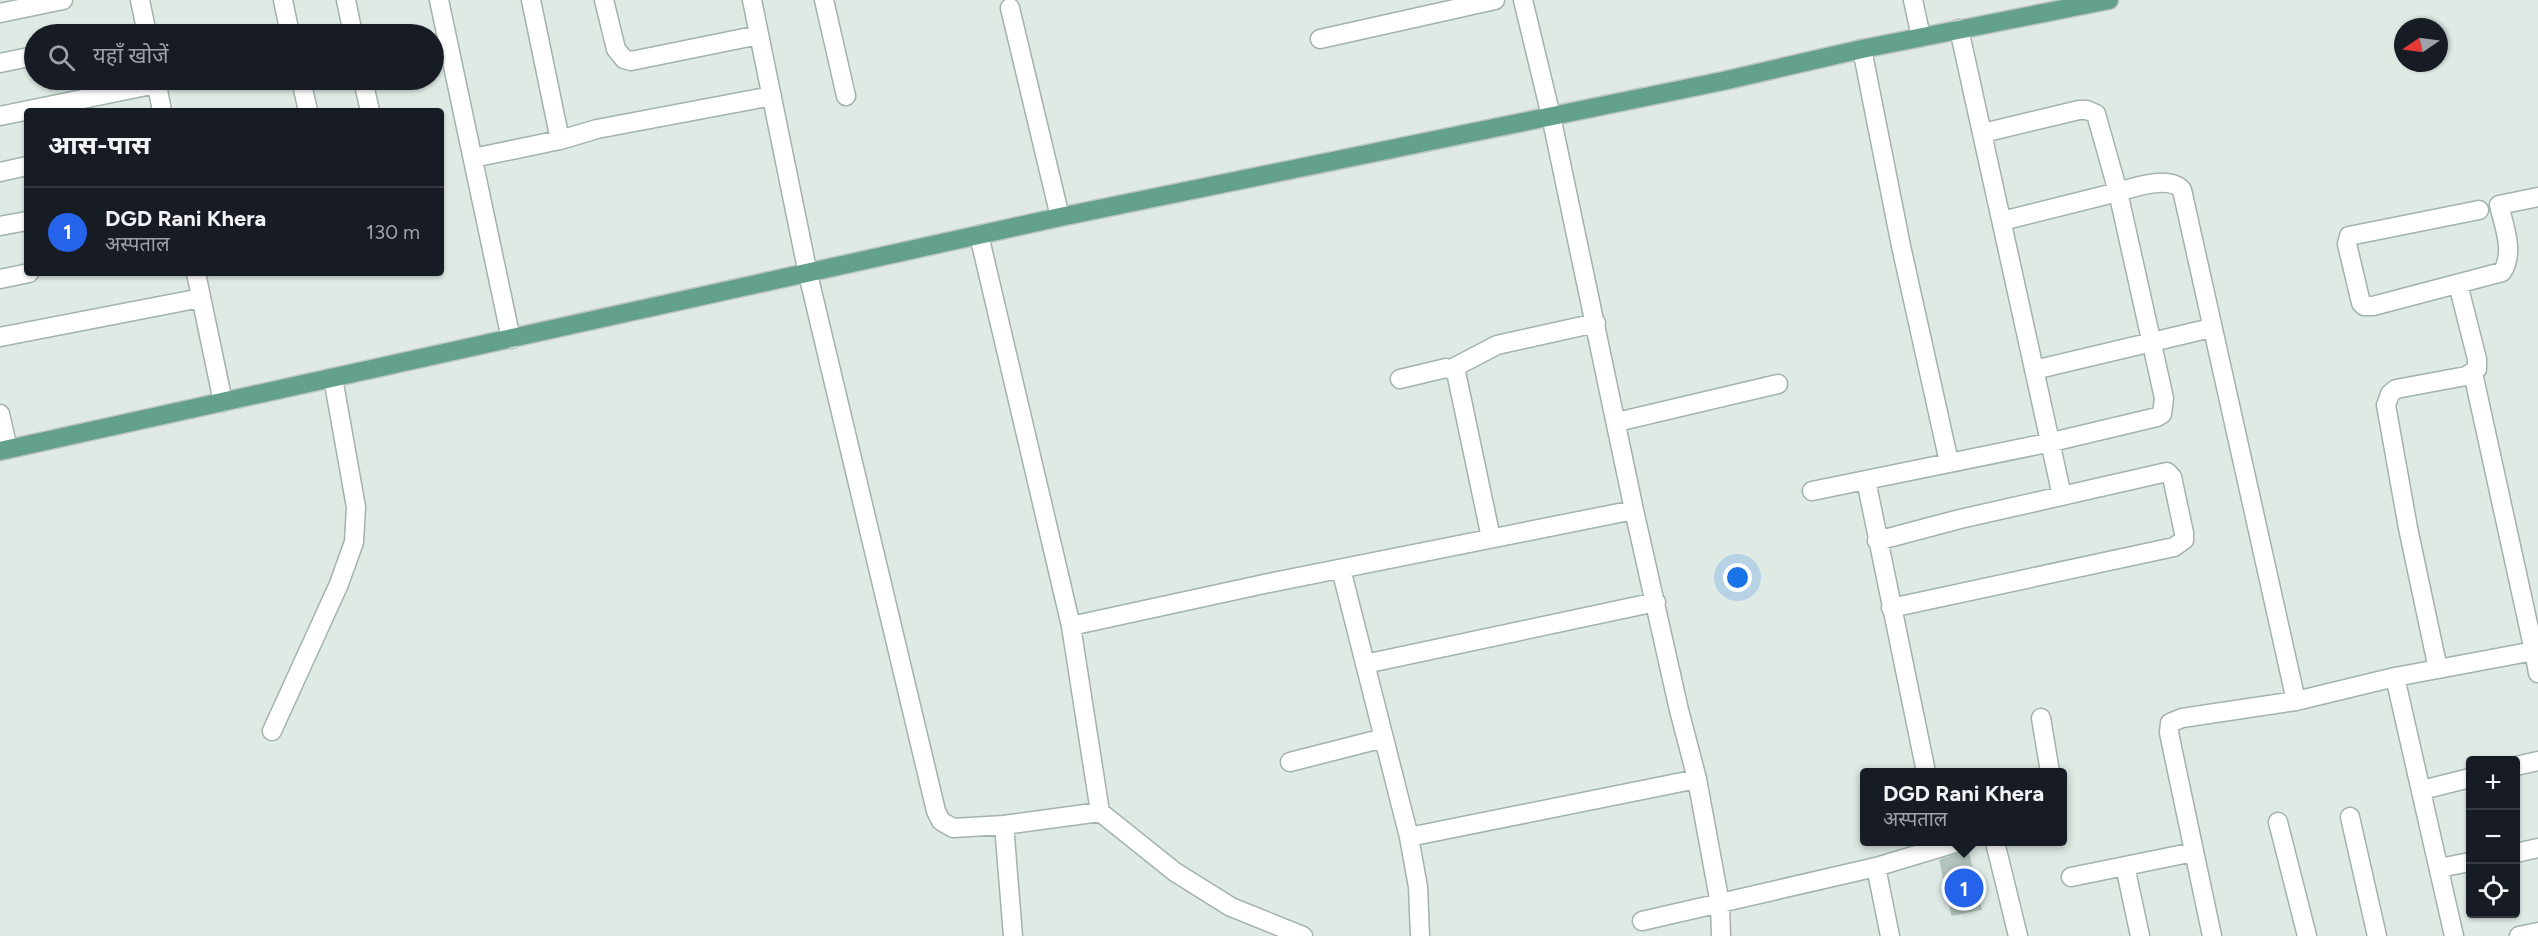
<!DOCTYPE html>
<html lang="hi">
<head>
<meta charset="utf-8">
<style>
  :root { --surface:#171b24; --page:#20242c; --text:#f1f3f6; --muted:#9ea1a6; --line:#363941; --accent:#2563eb }
  body { margin:0; font-family:Figtree,"Noto Sans Devanagari",sans-serif; background:var(--page); color:var(--text) }
  .controls { position:absolute; right:18px; bottom:18px; display:grid; overflow:hidden; border-radius:6px; box-shadow:0 2px 4px #0004 }
  .controls button { width:54px; height:54px; display:grid; place-items:center; padding:0; border:0; border-bottom:2px solid var(--line); background:var(--surface); color:var(--text); font:30px sans-serif }
  .compass { position:absolute; left:2394px; top:18px; width:54px; height:54px; border-radius:50%; background:var(--surface); box-shadow:0 2px 4px #0004; rotate:257deg }
  .you { position:absolute; left:1738px; top:578px; width:21px; height:21px; margin:-15px; border:4px solid #fff; border-radius:50%; background:#1a73e8; box-shadow:0 0 0 9px #1a73e833 }
  .badge { display:grid; place-items:center; width:39px; height:39px; border-radius:50%; background:var(--accent); color:#fff; font-size:20px; font-weight:700 }
  .pin { position:absolute; translate:-50% -50%; border:3px solid #fff; box-shadow:0 2px 6px #0006 }
  .popup { position:absolute; left:1860px; top:768px; width:207px; height:78px; box-sizing:border-box; display:grid; place-content:center; border-radius:6px; background:var(--surface); filter:drop-shadow(0 2px 4px #0005); font-size:20px; white-space:nowrap; color:var(--muted) }
  .popup b { font-size:22px; color:var(--text) }
  .popup::after { content:''; position:absolute; left:50%; top:100%; margin-left:-12px; border:12px solid transparent; border-top-color:var(--surface) }
  .list { margin:0; padding:0; list-style:none }
  h2 { display:flex; justify-content:space-between; align-items:center; height:78px; margin:0; padding:0 24px; font-size:26px }
  h2 small { font-size:20px; font-weight:400; color:var(--muted) }
  .list li { display:grid; grid-template-columns:39px 1fr auto; gap:18px; align-items:center; box-sizing:border-box; height:90px; padding:0 24px; border-top:2px solid var(--line) }
  .list b { display:block; font-size:22px; white-space:nowrap }
  .list p { margin:0; font-size:20px; white-space:nowrap; color:var(--muted) }
  .list em { font-size:20px; font-style:normal; color:var(--muted) }
  .icon { flex:none; width:33px; height:33px; fill:none; stroke:currentColor; stroke-width:2; stroke-linecap:round; stroke-linejoin:round }
  .map { position:relative; flex:none; width:2538px; height:936px; overflow:hidden }
  .search { position:absolute; background:var(--surface); box-shadow:0 2px 4px #0004; left:24px; top:24px; width:420px; height:66px; display:flex; align-items:center; gap:15px; box-sizing:border-box; padding:0 21px; border-radius:33px; color:var(--muted); font-size:22px }
  .panel { position:absolute; background:var(--surface); box-shadow:0 2px 4px #0004; left:24px; top:108px; width:420px; height:168px; border-radius:6px }
  .map>svg:first-child { display:block }
</style>
</head>
<body>
<div class="map">
<svg width="2538" height="936" viewBox="0 0 2538 936">
  <rect width="100%" height="100%" fill="#dfeae5"/>
  <path fill="#b4c5bd" stroke="#b1c4bb" stroke-width="1.5" d="M 1968,851 L 1981,909 L 1952,915 L 1940,860 Z"/>
  <g fill="none" stroke-linecap="round" stroke-linejoin="round">
    <defs>
      <path id="minor" d="M 140,0 L 147,34
        M 283,0 L 290,34
        M 346,0 L 353,34
        M 439,0 L 511,339
        M 531,0 L 560,140
        M 604,0 L 616,49 L 624,59 L 631,61 L 759,35
        M 752,0 L 808,274 L 936,811 L 941,821 L 953,828 L 1004,825
        M 824,0 L 846,96
        M 1523,0 L 1551,116 L 1634,510 L 1679,710 L 1697,779 L 1720,904 L 1721,936
        M 1913,0 L 1921,37
        M 1010,8 L 1060,217
        M 0,13 L 63,0
        M 1959,29 L 2062,496
        M 1320,39 L 1495,0
        M 1862,49 L 1901,246 L 1949,462
        M 0,63 L 34,56
        M 156,80 L 162,111
        M 301,80 L 308,111
        M 363,80 L 370,111
        M 0,116 L 156,84
        M 1983,133 L 2079,110 L 2087,110 L 2096,114 L 2118,192 C 2134,187 2170,175 2182,190 L 2296,701
        M 473,158 L 560,140 L 597,129 L 772,96
        M 0,172 L 27,166
        M 2479,210 L 2349,236 L 2347,244 L 2361,303 L 2364,306 L 2373,306 L 2502,272 C 2515,253 2504,226 2499,205 L 2538,197
        M 0,226 L 27,221
        M 979,235 L 1071,626
        M 196,273 L 223,402
        M 0,279 L 29,273
        M 2458,284 L 2477,359 L 2477,369 L 2466,376 L 2396,389 L 2390,394 L 2386,405 L 2408,528 L 2438,669 L 2534,651 L 2538,673
        M 0,337 L 201,298
        M 1451,369 L 1497,345 L 1596,323
        M 2034,370 L 2211,328
        M 2473,373 L 2534,651
        M 1400,379 L 1446,368 L 1456,372 L 1491,538
        M 0,414 L 8,449
        M 1617,422 L 1778,384
        M 1812,491 L 1866,480
        M 1877,541 L 1960,519 L 2167,472 L 2172,477 L 2184,533 L 2184,540 L 2174,547 L 1891,608
        M 1341,569 L 1409,837 L 1418,887 L 1420,936
        M 1365,664 L 1656,602
        M 2395,677 L 2438,669
        M 2041,718 L 2050,772
        M 272,731 L 339,584 L 354,542 L 356,507 L 333,378
        M 1290,762 L 1384,738
        M 2516,766 L 2538,761
        M 1926,772 L 1866,480 L 2052,442 L 2157,417 L 2162,414 L 2164,398 L 2118,192 L 2002,221
        M 2422,790 L 2470,778
        M 1100,812 L 1175,872 L 1231,907 L 1303,936
        M 2350,817 L 2377,936
        M 2278,822 L 2307,936
        M 1409,837 L 1697,779
        M 1995,842 L 2018,936
        M 2516,853 L 2538,848
        M 2125,866 L 2140,936
        M 1876,867 L 1890,936
        M 2439,868 L 2470,862
        M 2071,877 L 2194,852
        M 1642,921 L 1876,867 L 1959,842
        M 1013,936 L 1004,825 L 1100,812 L 1071,626 L 1264,584 L 1634,510
        M 2212,936 L 2169,733 L 2170,723 L 2182,718 L 2296,701 L 2395,677 L 2454,936
        M 2519,936 L 2538,932"/>
      <path id="major" d="M 0,451 L 1060,217 L 1723,81 L 1862,49 L 2109,0"/>
    </defs>
    <use href="#minor" stroke="#a2b2ac" stroke-width="21"/>
    <use href="#major" stroke="#bcc4c2" stroke-width="21"/>
    <use href="#minor" stroke="#fff" stroke-width="18"/>
    <use href="#major" stroke="#63a08e" stroke-width="18"/>
  </g>
</svg>
<div class="controls">
<button>+</button>
<button>−</button>
<button><svg class="icon" aria-label="locate" viewBox="0 0 24 24"><circle cx="12" cy="12" r="6"/><path d="M12 2v4M12 18v4M2 12h4M18 12h4"/></svg></button>
</div>
<svg class="compass" viewBox="-18 -18 36 36"><path d="M0-13l5 13h-10z" fill="#e53935"/><path d="M0 13l5-13h-10z" fill="#9ea1a6"/></svg>
<div class="you"></div>
<div class="pin badge" style="left:1964px;top:888px">1</div>
<div class="popup"><b>DGD Rani Khera</b>अस्पताल</div>
<div class="search"><svg class="icon" aria-label="search" viewBox="0 0 24 24"><circle cx="10" cy="10" r="6"/><path d="M15 15l6 6"/></svg>यहाँ खोजें</div>
<section class="panel">
<h2>आस-पास<small></small></h2>
<ul class="list">
<li><span class="badge">1</span><div><b>DGD Rani Khera</b><p>अस्पताल</p></div><em>130 m</em></li>
</ul>
</section>
</div>
</body>
</html>
